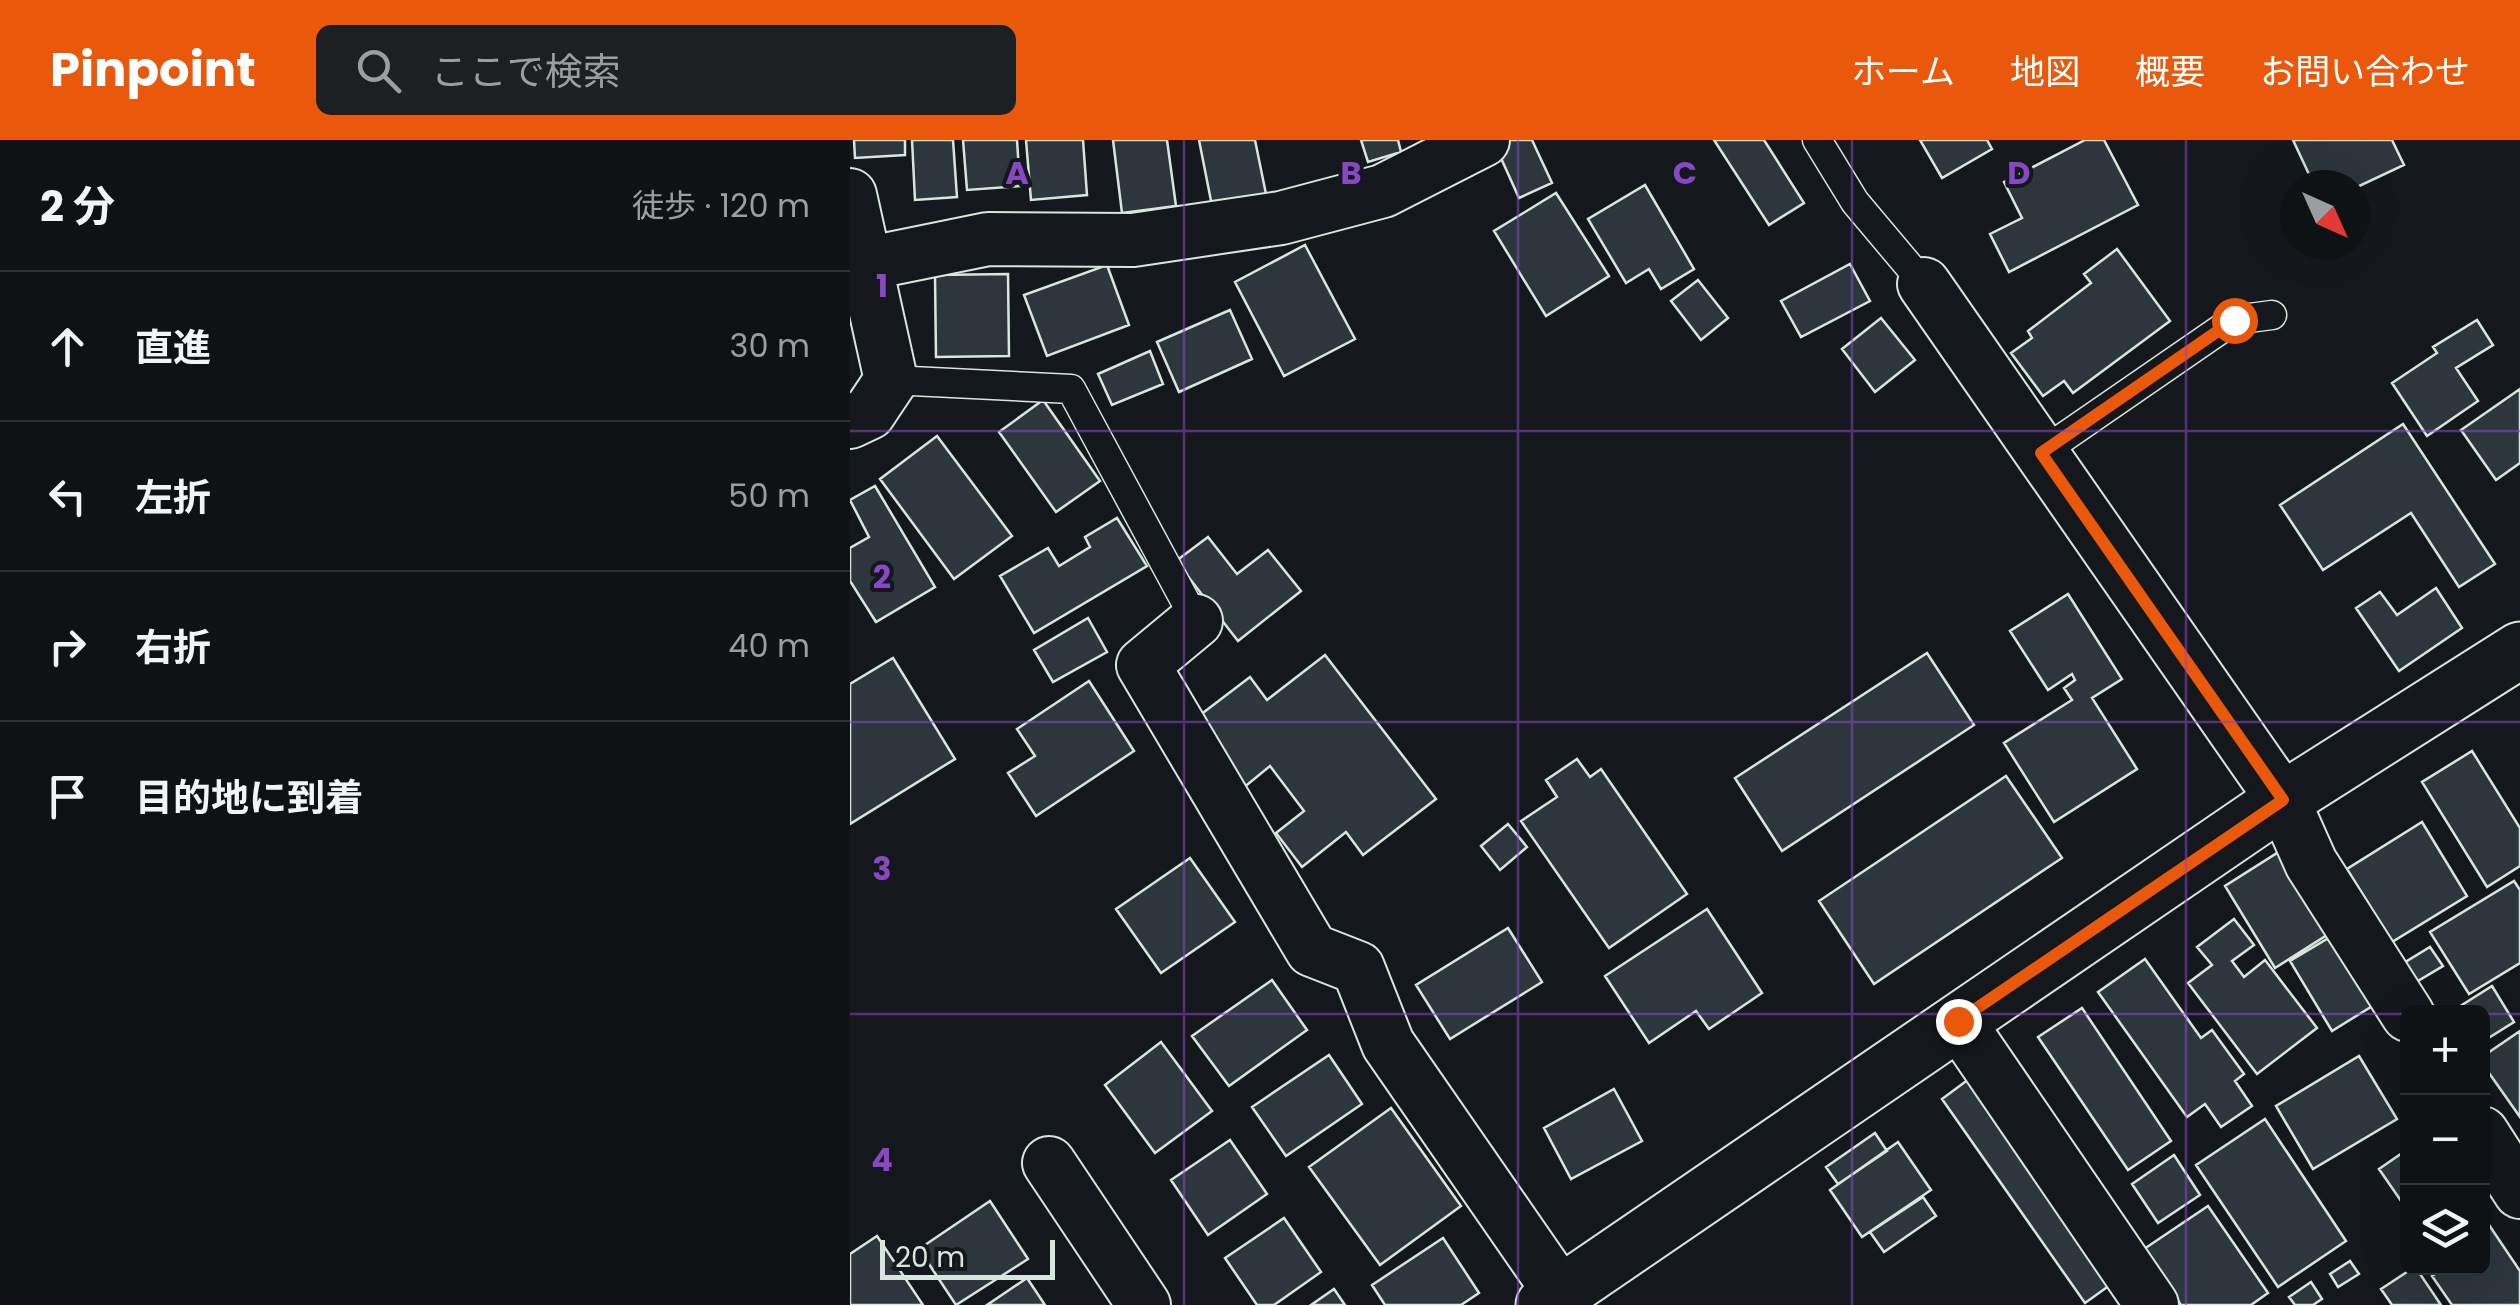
<!DOCTYPE html>
<html lang="ja">
<head>
<meta charset="utf-8">
<style>
  :root { --surface:#0f1215; --page:#1d2022; --text:#f1f3f6; --muted:#9b9ea0; --line:#2f3234; --accent:#ea580c }
  body { margin:0; font-family:Poppins,"Noto Sans JP",sans-serif; background:var(--page); color:var(--text) }
  .controls { position:absolute; right:30px; bottom:30px; display:grid; overflow:hidden; border-radius:15px; box-shadow:0 10px 40px #0002 }
  .controls button { width:90px; height:90px; display:grid; place-items:center; padding:0; border:0; border-bottom:2px solid var(--line); background:var(--surface); color:var(--text); font:50px sans-serif }
  .compass { position:absolute; left:1430px; top:30px; width:90px; height:90px; border-radius:50%; background:var(--surface); box-shadow:0 10px 40px #0002; rotate:135deg }
  .scale { position:absolute; left:30px; bottom:25px; width:175px; box-sizing:border-box; padding-left:10px; border:5px solid #d8e6dc; border-top:0; font-size:28px; line-height:35px; white-space:nowrap; color:#d8e6dc; -webkit-text-stroke:8px #14181c; paint-order:stroke }
  .stop { position:absolute; width:30px; height:30px; margin:-22px; border:8px solid #ea580c; border-radius:50%; background:#fff }
  .stop.end { background:#ea580c; border-color:#fff; box-shadow:0 2px 10px #0008 }
  .list { margin:0; padding:0; list-style:none }
  h2 { display:flex; justify-content:space-between; align-items:center; height:130px; margin:0; padding:0 40px; font-size:42px }
  h2 small { font-size:32px; font-weight:400; color:var(--muted) }
  .list li { display:grid; grid-template-columns:65px 1fr auto; gap:30px; align-items:center; box-sizing:border-box; height:150px; padding:0 40px; border-top:2px solid var(--line) }
  .list b { display:block; font-size:38px; white-space:nowrap }
  .list em { font-size:32px; font-style:normal; color:var(--muted) }
  .icon { flex:none; width:55px; height:55px; fill:none; stroke:currentColor; stroke-width:2; stroke-linecap:round; stroke-linejoin:round }
  .map { position:relative; flex:none; width:1670px; height:1165px; overflow:hidden }
  header { display:flex; align-items:center; gap:60px; box-sizing:border-box; height:140px; padding:0 50px; background:var(--accent); color:#fff }
  header strong { font-size:48px }
  nav { display:flex; gap:55px; margin-inline-start:auto; font-size:35px }
  .search { width:700px; height:90px; background:var(--page); display:flex; align-items:center; gap:25px; box-sizing:border-box; padding:0 35px; border-radius:15px; color:var(--muted); font-size:38px }
  main { display:flex }
  aside { flex:1; background:var(--surface) }
  .map>svg:first-child { display:block }
</style>
</head>
<body>
<header>
<strong>Pinpoint</strong>
<div class="search"><svg class="icon" aria-label="search" viewBox="0 0 24 24"><circle cx="10" cy="10" r="6"/><path d="M15 15l6 6"/></svg>ここで検索</div>
<nav><a>ホーム</a><a>地図</a><a>概要</a><a>お問い合わせ</a></nav>
</header>
<main>
<aside>
<h2>2 分<small>徒歩 · 120 m</small></h2>
<ul class="list">
<li><svg class="icon" aria-label="ahead" viewBox="0 0 24 24"><path d="M12 20V5M6 11l6-6 6 6"/></svg><div><b>直進</b></div><em>30 m</em></li>
<li><svg class="icon" aria-label="left" viewBox="0 0 24 24"><path d="M17 20v-9H6M10 6l-5 5 5 5"/></svg><div><b>左折</b></div><em>50 m</em></li>
<li><svg class="icon" aria-label="right" viewBox="0 0 24 24"><path d="M7 20v-9h11M14 6l5 5-5 5"/></svg><div><b>右折</b></div><em>40 m</em></li>
<li><svg class="icon" aria-label="arrive" viewBox="0 0 24 24"><path d="M6 21V4h12l-3 4 3 4H6"/></svg><div><b>目的地に到着</b></div></li>
</ul>
</aside>
<div class="map">
<svg width="1670" height="1165" viewBox="0 0 1670 1165">
  <rect width="100%" height="100%" fill="#14181c"/>
  <path fill="#2c363c" stroke="#d8e6dc" stroke-width="2.5" d="M 4,0 L 55,0 L 55,15 L 5,18 Z
    M 62,0 L 103,0 L 107,57 L 65,60 Z
    M 113,0 L 167,0 L 170,46 L 117,50 Z
    M 176,0 L 233,0 L 237,55 L 181,60 Z
    M 263,0 L 317,0 L 326,66 L 272,73 Z
    M 349,0 L 405,0 L 417,59 L 363,71 Z
    M 511,0 L 548,0 L 551,12 L 518,22 Z
    M 660,0 L 682,0 L 702,43 L 669,58 L 646,7 Z
    M 864,0 L 914,0 L 954,63 L 919,85 Z
    M 1070,0 L 1137,0 L 1142,9 L 1092,38 Z
    M 1235,0 L 1254,0 L 1288,65 L 1159,132 L 1140,94 L 1172,78 L 1154,42 Z
    M 1443,0 L 1542,0 L 1554,25 L 1505,48 L 1505,45 L 1464,45 Z
    M 795,45 L 844,129 L 811,149 L 799,129 L 776,143 L 738,79 Z
    M 706,53 L 759,136 L 696,176 L 644,91 Z
    M 455,105 L 505,199 L 434,236 L 385,142 Z
    M 1267,109 L 1320,181 L 1223,253 L 1214,241 L 1193,256 L 1161,213 L 1182,198 L 1178,191 L 1241,143 L 1234,134 Z
    M 1000,124 L 1020,161 L 951,197 L 931,161 Z
    M 257,125 L 279,185 L 197,216 L 174,155 Z
    M 158,134 L 159,216 L 86,217 L 85,135 Z
    M 848,140 L 878,178 L 851,200 L 821,161 Z
    M 380,170 L 402,219 L 329,252 L 307,202 Z
    M 1031,178 L 1065,220 L 1025,252 L 992,209 Z
    M 1627,180 L 1643,205 L 1606,228 L 1628,261 L 1577,296 L 1542,243 L 1587,213 L 1583,207 Z
    M 300,211 L 313,244 L 262,265 L 248,234 Z
    M 1670,249 L 1670,323 L 1646,340 L 1611,290 Z
    M 193,260 L 250,341 L 206,372 L 149,292 Z
    M 1553,284 L 1645,424 L 1609,447 L 1561,373 L 1473,430 L 1430,365 Z
    M 87,296 L 162,396 L 104,439 L 30,339 Z
    M 25,346 L 85,447 L 26,482 L 0,441 L 0,408 L 19,397 L 0,360 Z
    M 267,378 L 297,426 L 184,493 L 150,436 L 198,408 L 209,426 L 240,407 L 235,397 Z
    M 358,397 L 387,434 L 418,410 L 451,451 L 388,501 L 326,421 Z
    M 1586,448 L 1612,488 L 1549,531 L 1506,468 L 1530,452 L 1547,475 Z
    M 1218,454 L 1272,539 L 1242,558 L 1287,629 L 1204,682 L 1154,603 L 1222,560 L 1214,548 L 1225,540 L 1222,534 L 1198,550 L 1160,491 Z
    M 238,478 L 257,512 L 203,542 L 184,510 Z
    M 1077,513 L 1124,585 L 932,711 L 885,638 Z
    M 475,515 L 586,659 L 513,715 L 496,692 L 452,727 L 426,693 L 454,671 L 420,626 L 392,649 L 341,582 L 400,537 L 417,560 Z
    M 43,518 L 105,619 L 0,684 L 0,544 Z
    M 239,541 L 284,611 L 186,676 L 158,633 L 185,616 L 167,589 Z
    M 1622,611 L 1670,688 L 1670,726 L 1637,747 L 1572,642 Z
    M 727,619 L 740,637 L 751,629 L 837,754 L 759,808 L 671,681 L 707,657 L 696,640 Z
    M 1156,636 L 1212,718 L 1024,844 L 969,761 Z
    M 1572,682 L 1617,756 L 1542,802 L 1497,729 Z
    M 658,684 L 677,707 L 650,730 L 631,706 Z
    M 1438,706 L 1488,788 L 1425,828 L 1375,746 Z
    M 340,718 L 385,782 L 311,833 L 266,769 Z
    M 1664,741 L 1670,750 L 1670,823 L 1619,854 L 1580,792 Z
    M 857,769 L 912,853 L 859,889 L 846,871 L 799,903 L 755,836 Z
    M 1384,779 L 1404,805 L 1382,821 L 1394,837 L 1415,820 L 1467,888 L 1407,934 L 1338,843 L 1362,825 L 1347,807 Z
    M 658,788 L 692,842 L 600,899 L 566,845 Z
    M 1482,796 L 1524,865 L 1482,891 L 1440,821 Z
    M 1580,807 L 1593,826 L 1556,848 L 1544,829 Z
    M 1295,819 L 1351,898 L 1362,890 L 1394,934 L 1385,941 L 1402,966 L 1371,987 L 1355,964 L 1337,977 L 1248,852 Z
    M 422,840 L 457,890 L 379,946 L 342,896 Z
    M 1642,846 L 1664,882 L 1632,902 L 1632,872 L 1601,872 Z
    M 1232,868 L 1321,1001 L 1278,1030 L 1188,897 Z
    M 1670,891 L 1670,977 L 1632,923 L 1632,917 Z
    M 311,902 L 362,971 L 305,1013 L 255,945 Z
    M 479,915 L 512,964 L 436,1016 L 402,967 Z
    M 1509,916 L 1547,979 L 1463,1029 L 1426,966 Z
    M 1123,936 L 1267,1140 L 1235,1163 L 1092,959 Z
    M 764,949 L 792,1001 L 721,1039 L 694,988 Z
    M 541,968 L 611,1066 L 530,1125 L 459,1027 Z
    M 1415,979 L 1496,1101 L 1428,1147 L 1346,1025 Z
    M 1025,993 L 1037,1011 L 988,1044 L 976,1027 Z
    M 380,1000 L 417,1054 L 358,1095 L 321,1040 Z
    M 1048,1002 L 1081,1050 L 1012,1097 L 980,1050 Z
    M 1558,1009 L 1558,1071 L 1529,1029 Z
    M 1324,1015 L 1350,1055 L 1308,1083 L 1282,1044 Z
    M 1073,1057 L 1086,1076 L 1034,1112 L 1020,1092 Z
    M 140,1061 L 178,1119 L 106,1165 L 69,1109 Z
    M 1358,1066 L 1418,1153 L 1401,1165 L 1331,1165 L 1294,1109 Z
    M 1633,1076 L 1670,1131 L 1670,1165 L 1602,1165 L 1582,1136 L 1595,1128 L 1632,1128 Z
    M 434,1078 L 471,1132 L 424,1165 L 407,1165 L 375,1118 Z
    M 27,1096 L 73,1165 L 0,1165 L 0,1114 Z
    M 593,1098 L 629,1153 L 611,1165 L 535,1165 L 522,1145 Z
    M 1500,1121 L 1509,1134 L 1488,1147 L 1480,1134 Z
    M 1563,1128 L 1566,1128 L 1591,1165 L 1542,1165 L 1531,1149 Z
    M 177,1138 L 195,1165 L 137,1165 Z
    M 1461,1142 L 1472,1159 L 1463,1165 L 1445,1165 L 1439,1157 Z
    M 484,1149 L 495,1165 L 461,1165 Z"/>
  <g fill="none" stroke-linecap="round" stroke-linejoin="round">
    <defs>
      <path id="service" d="M 967,0 L 1005,62 L 1074,144
        M 41,240 L 221,249 L 346,481
        M 1191,313 L 1384,180 L 1422,175"/>
      <path id="minor" d="M 0,55 L 41,240 L 19,273 L 0,282
        M 0,127 L 138,99 L 283,100 L 431,78 L 533,51 L 633,0
        M 1074,144 L 1433,660 L 1461,723 L 1558,875
        M 346,481 L 293,525 L 462,810 L 508,828 L 538,904 L 711,1154
        M 1108,881 L 1302,1165
        M 1632,993 L 1670,1052
        M 199,1023 L 294,1165"/>
      <path id="tertiary" d="M 694,1165 L 1433,660 L 1670,510"/>
    </defs>
    <use href="#service" stroke="#d8e6dc" stroke-width="31"/>
    <use href="#minor" stroke="#d8e6dc" stroke-width="56"/>
    <use href="#tertiary" stroke="#d8e6dc" stroke-width="59"/>
    <use href="#service" stroke="#14181c" stroke-width="28"/>
    <use href="#minor" stroke="#14181c" stroke-width="52"/>
    <use href="#tertiary" stroke="#14181c" stroke-width="55"/>
  </g>
  <g fill="none" stroke-linecap="round" stroke-linejoin="round">
    <path stroke="#ea580c" stroke-width="12" d="M 1108,881 L 1433,660 L 1191,313 L 1384,180"/>
  </g>
  <path fill="none" stroke="#8948c3" stroke-width="2.5" stroke-opacity="0.55" d="M 334,0 L 334,1165M 668,0 L 668,1165M 1002,0 L 1002,1165M 1336,0 L 1336,1165M 0,291 L 1670,291M 0,582 L 1670,582M 0,874 L 1558,874M 1632,874 L 1670,874"/>
  <g font-size="32" text-anchor="middle" font-weight="bold" fill="#8948c3" stroke="#14181c" stroke-width="8" stroke-linejoin="round" paint-order="stroke">
    <text x="167" y="44">A</text>
    <text x="501" y="44">B</text>
    <text x="835" y="44">C</text>
    <text x="1169" y="44">D</text>
    <text x="32" y="157">1</text>
    <text x="32" y="448">2</text>
    <text x="32" y="740">3</text>
    <text x="32" y="1031">4</text>
  </g>
</svg>
<div class="controls">
<button>+</button>
<button>−</button>
<button><svg class="icon" aria-label="layers" viewBox="0 0 24 24"><path d="M12 4l9 5-9 5-9-5zM3 14l9 5 9-5"/></svg></button>
</div>
<svg class="compass" viewBox="-18 -18 36 36"><path d="M0-13l5 13h-10z" fill="#e53935"/><path d="M0 13l5-13h-10z" fill="#9b9ea0"/></svg>
<div class="scale">20 m</div>
<div class="stop" style="left:1384px;top:180px"></div>
<div class="stop end" style="left:1108px;top:881px"></div>
</div>
</main>
</body>
</html>
